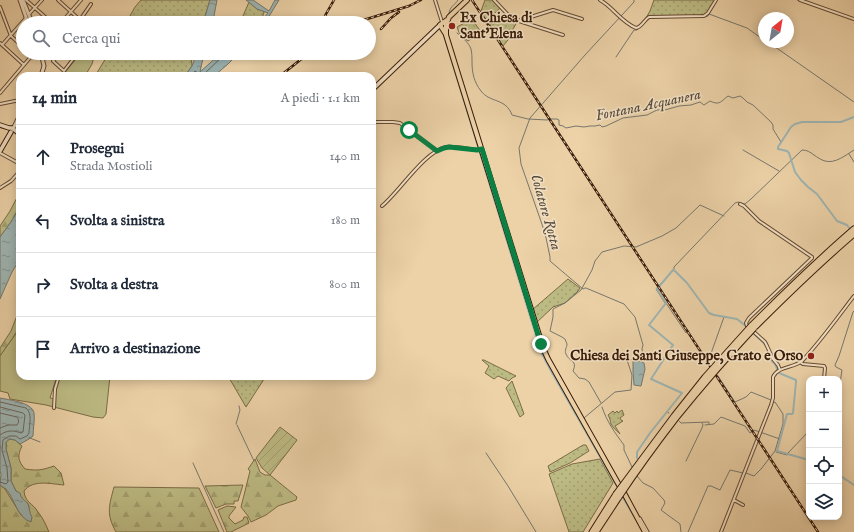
<!DOCTYPE html>
<html lang="it">
<head>
<meta charset="utf-8">
<style>
  :root { --surface:#fff; --page:#f6f6f7; --text:#1f2937; --muted:#747a83; --line:#e0e1e3 }
  body { margin:0; font-family:"IM FELL English",serif; background:var(--page); color:var(--text) }
  .controls { position:absolute; right:12px; bottom:12px; display:grid; overflow:hidden; border-radius:8px; box-shadow:0 2px 10px #0003 }
  .controls button { width:36px; height:36px; display:grid; place-items:center; padding:0; border:0; border-bottom:1px solid var(--line); background:var(--surface); color:var(--text); font:20px sans-serif }
  .compass { position:absolute; left:758px; top:12px; width:36px; height:36px; border-radius:50%; background:var(--surface); box-shadow:0 2px 10px #0003; rotate:31deg }
  .stop { position:absolute; width:12px; height:12px; margin:-9px; border:3px solid #0b8043; border-radius:50%; background:#fff }
  .stop.end { background:#0b8043; border-color:#fff; box-shadow:0 1px 4px #0008 }
  .list { margin:0; padding:0; list-style:none }
  h2 { display:flex; justify-content:space-between; align-items:center; height:52px; margin:0; padding:0 16px; font-size:17px }
  h2 small { font-size:13px; font-weight:400; color:var(--muted) }
  .list li { display:grid; grid-template-columns:26px 1fr auto; gap:12px; align-items:center; box-sizing:border-box; height:64px; padding:0 16px; border-top:1px solid var(--line) }
  .list b { display:block; font-size:15px; white-space:nowrap }
  .list p { margin:0; font-size:13px; white-space:nowrap; color:var(--muted) }
  .list em { font-size:13px; font-style:normal; color:var(--muted) }
  .icon { flex:none; width:22px; height:22px; fill:none; stroke:currentColor; stroke-width:2; stroke-linecap:round; stroke-linejoin:round }
  .map { position:relative; flex:none; width:854px; height:532px; overflow:hidden }
  .search { position:absolute; background:var(--surface); box-shadow:0 2px 10px #0003; left:16px; top:16px; width:360px; height:44px; display:flex; align-items:center; gap:10px; box-sizing:border-box; padding:0 14px; border-radius:22px; color:var(--muted); font-size:15px }
  .panel { position:absolute; background:var(--surface); box-shadow:0 2px 10px #0003; left:16px; top:72px; width:360px; height:308px; border-radius:12px }
  .map>svg:first-child { display:block }
</style>
</head>
<body>
<div class="map">
<svg width="854" height="532" viewBox="0 0 854 532">
  <defs>
    <pattern id="grass-dots" width="8" height="8" patternUnits="userSpaceOnUse"><rect width="8" height="8" fill="#bdbb84"/><path d="M2 2h.1M6 6h.1" fill="none" stroke="#a3a071" stroke-width="1.8" stroke-linecap="round"/></pattern>
    <pattern id="forest-firs" width="22" height="20" patternUnits="userSpaceOnUse"><rect width="22" height="20" fill="#bdbb84"/><path d="M5 1l3.5 6h-7zM16 11l3.5 6h-7z" fill="#a3a071"/></pattern>
    <pattern id="garden-furrows" width="10" height="10" patternUnits="userSpaceOnUse"><rect width="10" height="10" fill="#bdbb84"/><path d="M-1 1l2-2M0 10L10 0M9 11l2-2" fill="none" stroke="#a3a071"/></pattern>
    <pattern id="water-ripples" width="26" height="14" patternUnits="userSpaceOnUse"><rect width="26" height="14" fill="#9eb5b3"/><path d="M2 4q2-2 4 0t4 0M15 11q2-2 4 0t4 0" fill="none" stroke="#829290"/></pattern>
  </defs>
  <rect width="100%" height="100%" fill="#edd2a8"/>
  <filter id="stains"><feTurbulence type="fractalNoise" baseFrequency=".005" numOctaves="4"/><feColorMatrix values="0 0 0 0 .2 0 0 0 0 .09 0 0 0 0 .02 0 0 0 .5 -.17"/></filter>
  <radialGradient id="worn" r=".72"><stop offset=".6" stop-color="#630" stop-opacity="0"/><stop offset="1" stop-color="#630" stop-opacity=".3"/></radialGradient>
  <path fill="url(#grass-dots)" stroke="#7b6c46" d="M 141,0 L 210,0 L 203,23 L 126,23 L 135,7 Z
    M 485,0 L 492,0 L 500,8 L 487,21 L 480,11 L 481,11 Z
    M 654,0 L 715,0 L 708,12 L 703,15 L 648,17 L 646,18 L 650,11 Z
    M 249,2 L 257,9 L 264,11 C 264,17 260,19 256,23 L 240,23 Z
    M 505,13 L 513,21 L 517,22 L 512,31 L 512,35 L 503,46 L 489,23 L 494,24 Z
    M 472,19 L 481,32 L 468,41 L 460,35 L 457,27 Z
    M 109,53 L 191,53 L 192,66 L 185,76 L 95,76 Z
    M 568,279 L 580,288 L 578,291 L 565,303 L 553,307 L 536,323 L 532,310 Z
    M 482,360 L 484,360 L 516,376 L 512,378 L 509,381 L 498,376 L 494,379 L 485,373 L 489,366 Z
    M 228,376 L 266,376 L 246,407 Z
    M 512,381 L 524,414 L 520,417 L 506,388 Z
    M 622,410 L 624,415 L 620,418 L 621,420 L 623,421 L 615,426 L 620,434 C 617,431 613,428 611,424 C 610,420 610,418 608,415 L 613,411 L 615,413 L 617,411 L 618,413 Z
    M 583,445 L 586,445 L 589,451 L 570,463 L 550,472 L 548,466 Z
    M 600,459 L 613,483 L 583,532 L 569,532 L 549,474 L 572,464 Z"/>
  <path fill="url(#forest-firs)" stroke="#7b6c46" d="M 20,192 L 20,207 L 11,222 L 0,237 L 0,226 L 10,211 Z
    M 20,308 L 20,328 L 0,356 L 0,348 L 11,331 Z
    M 9,439 L 15,440 L 22,446 C 17,456 18,461 25,469 C 38,471 42,470 54,466 L 61,473 L 64,485 C 51,484 33,479 24,491 C 25,503 33,503 38,512 C 43,518 46,525 49,532 L 0,532 L 0,485 L 5,489 L 21,515 L 30,515 L 28,505 L 16,491 L 11,481 L 11,468 L 6,449 L 6,442 Z
    M 255,459 L 260,472 L 265,475 L 270,475 L 297,497 L 296,500 L 278,506 L 266,515 L 251,522 L 248,516 L 241,507 L 250,471 L 248,469 Z
    M 243,485 L 238,501 L 234,501 L 234,504 L 226,504 L 216,508 L 205,486 Z
    M 114,487 L 199,488 L 219,532 L 116,532 C 106,514 109,506 114,487 Z
    M 227,506 L 236,507 L 229,516 L 229,518 L 235,524 L 243,520 L 244,517 L 247,517 L 249,523 L 231,532 L 227,532 L 218,510 Z"/>
  <path fill="#bdbb84" stroke="#7b6c46" d="M 76,53 L 95,53 L 92,64 L 85,76 L 64,76 L 65,73 L 65,72 L 76,59 L 73,56 Z
    M 20,328 L 20,376 L 57,376 L 50,398 L 55,399 L 56,389 L 60,376 L 110,376 L 106,414 L 103,418 L 93,417 L 46,405 L 10,399 L 8,393 L 0,391 L 0,356 Z"/>
  <path fill="url(#garden-furrows)" stroke="#7b6c46" d="M 280,427 L 297,440 L 270,475 L 262,468 L 256,458 Z"/>
  <path fill="url(#water-ripples)" stroke="#76786f" d="M 210,0 L 217,0 L 214,16 L 215,23 L 203,23 Z
    M 246,0 L 253,0 L 269,11 L 275,0 L 279,0 L 265,23 L 256,23 C 260,19 265,18 268,13 L 257,9 Z
    M 197,53 L 206,53 L 203,58 L 200,72 L 221,53 L 239,53 L 228,64 L 214,76 L 185,76 L 192,66 Z
    M 20,207 L 20,259 L 12,272 L 0,299 L 0,237 L 11,222 Z
    M 633,361 C 638,360 641,361 644,363 L 645,369 L 641,386 L 634,385 L 633,372 Z
    M 0,398 C 9,400 32,402 34,413 C 35,420 33,429 33,436 L 29,439 L 20,444 L 15,440 L 10,439 L 6,442 L 6,449 L 11,468 L 11,481 L 16,491 L 20,493 C 21,499 25,500 28,504 C 30,508 29,513 32,517 L 31,522 C 17,518 15,499 6,489 C 5,488 1,486 0,485 L 1,474 L 0,471 L 0,448 L 1,448 L 0,445 Z"/>
  <g fill="none" stroke-linecap="round" stroke-linejoin="round">
    <path stroke="#6c685e" stroke-width="1" d="M 190,76 L 195,71 L 200,74 L 205,73 L 222,57 L 223,53
      M 0,402 L 26,408 C 33,414 29,425 29,433 L 27,436 L 20,439 L 16,436 L 9,436 L 3,440 L 2,450 L 7,468 L 8,482 L 6,484 L 0,482
      M 0,407 L 23,413 L 25,415 L 23,432 L 21,433 C 13,430 7,430 0,435
      M 0,413 L 17,417 C 19,419 19,423 17,425 L 8,425 L 0,428"/>
    <path stroke="#76786f" stroke-width="1" d="M 797,0 L 804,2
      M 449,14 C 449,7 455,5 458,0
      M 709,14 L 747,28 L 764,40
      M 695,17 L 705,17 L 708,16 L 717,0
      M 649,18 L 688,17
      M 457,33 C 462,37 469,43 471,49 C 472,53 472,58 472,62 C 472,73 474,82 481,91 C 490,103 506,98 512,115 L 528,119 L 547,120 L 550,119 L 557,119 L 559,120 L 559,125 L 563,126 L 566,128 L 576,126 L 584,127 L 590,126 L 595,126 L 600,125 L 602,127 L 606,126 L 623,118 L 647,115 L 657,110 L 665,110 L 679,106 L 691,105 L 700,102 L 704,105 L 710,101 C 720,106 721,101 728,96 L 733,98 L 740,96 L 743,98 L 747,102 L 753,105 L 771,122 L 773,125 L 773,129 L 781,142
      M 768,42 L 854,102
      M 616,57 L 634,30 L 637,30 L 640,27
      M 743,150 L 779,171
      M 849,154 L 854,162
      M 665,303 L 656,289 L 674,269 L 674,267 L 735,203 L 738,202 L 745,204 L 751,199 L 802,150 C 807,150 810,152 814,155 C 817,157 821,160 825,161 C 835,164 846,155 854,150
      M 666,303 L 686,333 L 689,331
      M 710,364 L 708,361 L 708,359 L 709,359 L 724,317
      M 718,376 L 735,402 L 746,397 L 751,392 L 771,400 L 771,401
      M 839,390 L 842,370 L 836,367 L 835,365 L 839,356 L 853,312 L 854,311
      M 601,403 L 589,382 L 585,379 L 579,378 L 573,371 C 578,360 569,362 566,354 C 564,351 567,347 567,344 L 565,339 L 562,337 L 550,331 L 553,317 L 553,309 L 565,303 L 581,290 L 592,270 L 595,261 L 602,252 L 624,246 L 636,247 L 662,236 L 676,228 L 700,205 L 724,216
      M 602,407 C 607,422 615,433 624,445 L 624,450 L 632,467
      M 667,412 L 669,413
      M 584,418 L 615,392 L 631,390 L 632,375 L 627,360 L 636,359 L 644,360 L 642,349 L 643,345 L 635,317 L 624,304 L 586,288 L 585,288 L 583,289 L 550,261 L 550,257 L 545,233 L 521,164 L 519,148 L 530,118 L 585,55 L 634,2 L 634,0
      M 679,421 L 681,423 L 709,422 L 709,424
      M 236,424 L 240,410 L 239,406
      M 237,425 L 254,461
      M 705,425 L 714,424 L 721,417 L 745,426 L 750,433 L 754,430 L 780,439
      M 30,438 L 40,442
      M 776,452 L 787,455
      M 486,453 L 508,486 L 536,532
      M 788,453 L 809,431
      M 686,461 L 702,428 L 703,425 L 702,423
      M 193,463 L 224,532
      M 746,473 L 754,476 L 761,469 L 775,451 L 783,424 L 783,414 L 775,402 L 773,403
      M 637,476 L 643,483 L 653,488 L 664,500 L 665,503 L 661,510 L 680,524 L 681,532
      M 688,532 L 708,486 L 711,486 L 720,490 L 730,470 L 743,473"/>
    <path stroke="#9eb5b3" stroke-width="2" d="M 443,32 L 541,352 L 551,371 L 618,488
      M 850,229 L 847,225 L 837,221 L 817,194 L 808,187 L 801,180 L 795,172 L 789,153 L 787,151 L 778,149 L 778,147 L 791,127 L 795,124 L 802,122 L 841,122 L 854,117
      M 753,333 L 766,345 L 771,360 L 775,364 L 779,373 L 796,380 L 796,382 L 793,413 L 792,414 L 787,414 L 777,451 L 809,460
      M 637,458 L 637,452 L 650,433 L 682,393 L 651,379 L 673,345 L 649,325 L 666,303 L 657,289 L 673,270 L 675,271 L 687,283 L 709,313 L 714,315 L 737,319 L 747,327
      M 839,475 L 854,485
      M 622,496 L 640,526"/>
    <defs>
      <path id="pedestrian" d="M 640,518 L 648,532"/>
      <path id="minor" d="M 26,0 L 52,23
        M 58,0 L 80,20 L 91,4
        M 435,0 L 442,22
        M 494,0 L 512,19 L 515,21 L 518,21 L 553,10 L 582,19
        M 600,0 C 613,7 621,22 636,28 C 642,27 644,20 649,17 L 704,16 L 708,13 L 716,0
        M 800,0 L 854,19
        M 0,7 L 11,36 L 23,47
        M 29,14 L 42,0
        M 519,21 L 563,35
        M 61,23 L 81,0
        M 0,43 L 24,65
        M 2,45 L 26,18
        M 60,53 L 53,61 L 64,71 L 74,58 L 71,55 L 73,53
        M 0,93 L 34,53
        M 0,104 L 20,100
        M 372,122 L 393,122 L 400,123 L 437,151
        M 0,153 L 20,164
        M 0,188 L 11,181 L 20,171
        M 740,204 L 744,206 L 759,221 L 812,257 L 812,258 L 749,318 L 746,323 L 747,326
        M 382,206 C 399,192 425,151 446,147 C 455,146 468,149 477,150 L 481,149
        M 754,332 L 765,342 L 767,346 L 773,359 L 778,365 L 780,370
        M 800,362 L 803,364 L 824,366 L 825,368 L 824,379
        M 54,408 L 55,389 L 59,376
        M 734,500 L 743,505
        M 721,532 L 771,405 L 773,398 L 773,377 C 778,366 794,368 802,361 C 821,341 837,318 854,296"/>
      <path id="tertiary" d="M 20,0 L 28,23
        M 23,0 L 32,23
        M 41,76 L 44,66 L 41,53
        M 13,129 L 20,115"/>
      <path id="secondary" d="M 372,90 L 440,25
        M 0,125 L 9,128 L 12,128 L 20,134
        M 0,151 L 11,132"/>
      <path id="primary" d="M 467,0 L 449,17 L 446,25 L 446,35 L 543,348 L 548,359 L 619,485
        M 445,33 L 440,25 L 447,20
        M 624,493 L 645,532"/>
      <path id="motorway" d="M 751,326 C 785,292 818,260 854,229
        M 756,326 C 788,294 820,263 854,234
        M 592,532 L 616,494
        M 596,532 L 619,497"/>
    </defs>
    <use href="#pedestrian" stroke="#664a31" stroke-width="3.5"/>
    <use href="#minor" stroke="#664a31" stroke-width="4"/>
    <use href="#tertiary" stroke="#664a31" stroke-width="5"/>
    <use href="#secondary" stroke="#391c09" stroke-width="5.5"/>
    <use href="#primary" stroke="#391c09" stroke-width="6"/>
    <use href="#motorway" stroke="#391c09" stroke-width="7"/>
    <use href="#pedestrian" stroke="#f3e2c6" stroke-width="1.5"/>
    <use href="#minor" stroke="#f3e2c6" stroke-width="2"/>
    <use href="#tertiary" stroke="#f3e2c6" stroke-width="3"/>
    <use href="#secondary" stroke="#f3e2c6" stroke-width="3.5"/>
    <use href="#primary" stroke="#edd2a8" stroke-width="4"/>
    <use href="#motorway" stroke="#edd2a8" stroke-width="5"/>
    <defs>
      <path id="rail" d="M 472,0 L 818,532
        M 322,23 L 326,14 L 334,0
        M 354,23 L 409,6 L 421,0
        M 381,29 L 391,18 L 399,12
        M 280,76 L 309,53"/>
    </defs>
    <use href="#rail" stroke="#391c09" stroke-width="2.5"/>
    <use href="#rail" stroke="#f3e2c6" stroke-width="1" stroke-dasharray="3" stroke-linecap="butt"/>
    <defs>
      <path id="motorway-bridge" d="M 616,494 L 674,416 L 705,377 L 751,326
        M 619,497 C 637,470 656,444 676,418 C 701,387 727,357 754,328"/>
    </defs>
    <use href="#motorway-bridge" stroke="#391c09" stroke-width="7" stroke-linecap="butt"/>
    <use href="#motorway-bridge" stroke="#edd2a8" stroke-width="5"/>
  </g>
  <g fill="none" stroke-linecap="round" stroke-linejoin="round">
    <path stroke="#0b8043" stroke-width="5" d="M 409,130 L 437,151 L 444,148 L 449,147 L 477,150 L 482,149 L 541,344"/>
  </g>
  <g fill="#8f2418" stroke="#f3e2c6" stroke-width="1.5">
    <circle cx="452" cy="26" r="4"/>
    <circle cx="811" cy="356" r="4"/>
  </g>
  <g text-anchor="middle" dominant-baseline="central" stroke-width="3" stroke-linejoin="round" paint-order="stroke">
    <g font-size="14" font-weight="bold" fill="#391c09" stroke="#f3e2c6" text-anchor="start">
      <text x="460" y="18">Ex Chiesa di<tspan x="460" dy="16">Sant'Elena</tspan></text>
      <text x="803" y="356" text-anchor="end">Chiesa dei Santi Giuseppe, Grato e Orso</text>
    </g>
    <g font-size="15" font-style="italic" fill="#574a3c" stroke="#f3e2c6">
      <text transform="translate(648 105) rotate(-12)">Fontana Acquanera</text>
      <text transform="translate(546 212) rotate(74)">Colatore Rotta</text>
    </g>
  </g>
  <rect width="100%" height="100%" filter="url(#stains)"/>
  <rect width="100%" height="100%" fill="url(#worn)"/>
</svg>
<div class="controls">
<button>+</button>
<button>−</button>
<button><svg class="icon" aria-label="locate" viewBox="0 0 24 24"><circle cx="12" cy="12" r="6"/><path d="M12 2v4M12 18v4M2 12h4M18 12h4"/></svg></button>
<button><svg class="icon" aria-label="layers" viewBox="0 0 24 24"><path d="M12 4l9 5-9 5-9-5zM3 14l9 5 9-5"/></svg></button>
</div>
<svg class="compass" viewBox="-18 -18 36 36"><path d="M0-13l5 13h-10z" fill="#e53935"/><path d="M0 13l5-13h-10z" fill="#747a83"/></svg>
<div class="stop" style="left:409px;top:130px"></div>
<div class="stop end" style="left:541px;top:344px"></div>
<div class="search"><svg class="icon" aria-label="search" viewBox="0 0 24 24"><circle cx="10" cy="10" r="6"/><path d="M15 15l6 6"/></svg>Cerca qui</div>
<section class="panel">
<h2>14 min<small>A piedi · 1.1 km</small></h2>
<ul class="list">
<li><svg class="icon" aria-label="ahead" viewBox="0 0 24 24"><path d="M12 20V5M6 11l6-6 6 6"/></svg><div><b>Prosegui</b><p>Strada Mostioli</p></div><em>140 m</em></li>
<li><svg class="icon" aria-label="left" viewBox="0 0 24 24"><path d="M17 20v-9H6M10 6l-5 5 5 5"/></svg><div><b>Svolta a sinistra</b></div><em>180 m</em></li>
<li><svg class="icon" aria-label="right" viewBox="0 0 24 24"><path d="M7 20v-9h11M14 6l5 5-5 5"/></svg><div><b>Svolta a destra</b></div><em>800 m</em></li>
<li><svg class="icon" aria-label="arrive" viewBox="0 0 24 24"><path d="M6 21V4h12l-3 4 3 4H6"/></svg><div><b>Arrivo a destinazione</b></div></li>
</ul>
</section>
</div>
</body>
</html>
